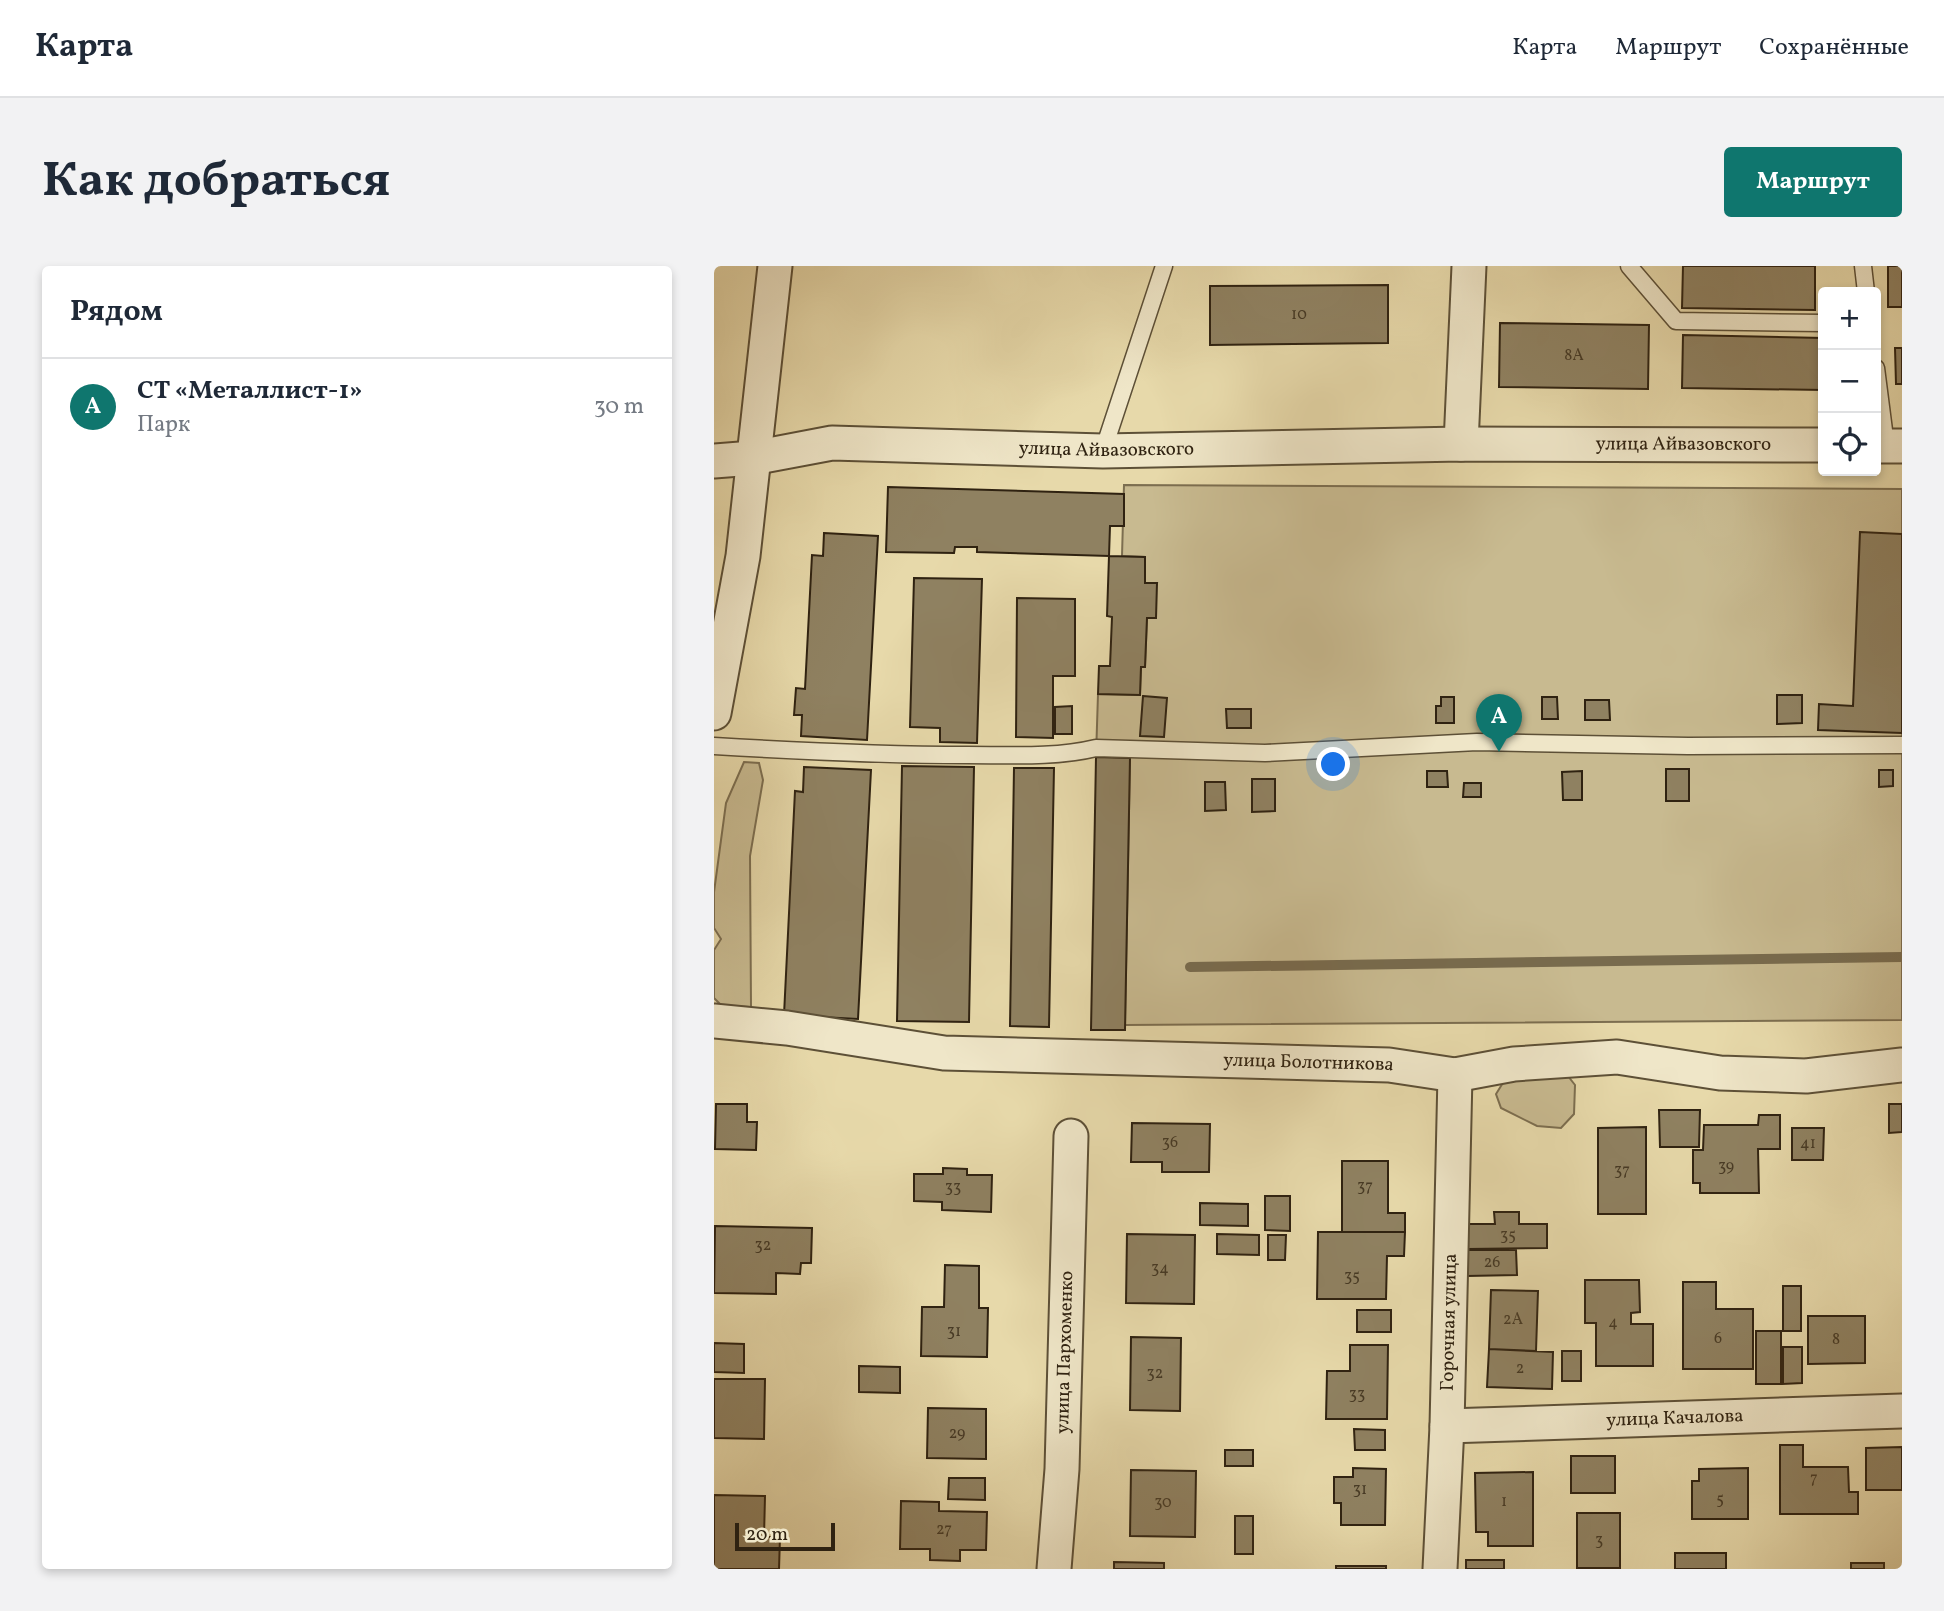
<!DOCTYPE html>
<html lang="ru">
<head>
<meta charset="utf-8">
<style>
  :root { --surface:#fff; --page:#f2f2f3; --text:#1f2937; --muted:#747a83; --line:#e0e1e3; --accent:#0f766e }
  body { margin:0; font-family:Vollkorn,serif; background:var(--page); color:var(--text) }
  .controls { position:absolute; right:21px; top:21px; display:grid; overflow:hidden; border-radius:7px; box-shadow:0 4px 10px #0003 }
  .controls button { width:63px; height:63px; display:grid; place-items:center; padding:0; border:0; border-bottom:2px solid var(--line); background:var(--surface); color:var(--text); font:35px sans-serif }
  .scale { position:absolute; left:21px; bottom:18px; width:100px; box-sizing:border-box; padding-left:7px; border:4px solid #2f2211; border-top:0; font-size:19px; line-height:24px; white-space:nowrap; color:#2f2211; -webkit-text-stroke:5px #efe6c8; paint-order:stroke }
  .you { position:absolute; left:620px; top:499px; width:24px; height:24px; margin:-18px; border:5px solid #fff; border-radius:50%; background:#1a73e8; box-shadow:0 0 0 10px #1a73e833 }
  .badge { display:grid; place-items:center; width:46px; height:46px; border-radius:50%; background:var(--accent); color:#fff; font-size:23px; font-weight:700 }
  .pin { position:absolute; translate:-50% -58px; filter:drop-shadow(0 2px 4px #0008) }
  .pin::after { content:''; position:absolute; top:37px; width:24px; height:21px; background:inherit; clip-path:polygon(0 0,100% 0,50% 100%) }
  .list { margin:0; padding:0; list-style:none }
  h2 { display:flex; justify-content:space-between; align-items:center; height:91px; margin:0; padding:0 28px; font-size:30px }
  h2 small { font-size:23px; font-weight:400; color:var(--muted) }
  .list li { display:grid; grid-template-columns:46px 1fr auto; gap:21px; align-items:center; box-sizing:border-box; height:98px; padding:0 28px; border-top:2px solid var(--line) }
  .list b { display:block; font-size:26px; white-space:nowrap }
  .list p { margin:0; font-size:23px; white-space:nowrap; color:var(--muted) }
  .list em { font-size:23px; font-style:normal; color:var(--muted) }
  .icon { flex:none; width:38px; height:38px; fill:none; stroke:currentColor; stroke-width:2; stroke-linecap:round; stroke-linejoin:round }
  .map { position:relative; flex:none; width:1188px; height:1303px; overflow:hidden; border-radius:7px }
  header { display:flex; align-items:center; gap:42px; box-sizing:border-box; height:98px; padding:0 35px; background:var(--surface); border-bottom:2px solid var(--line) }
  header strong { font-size:33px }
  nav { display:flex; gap:38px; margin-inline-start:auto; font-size:24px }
  .intro { display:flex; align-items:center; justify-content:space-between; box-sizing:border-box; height:168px; padding:0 42px }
  h1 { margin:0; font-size:49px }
  .button { padding:18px 32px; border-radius:7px; background:var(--accent); color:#fff; font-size:24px; font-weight:700 }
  main { display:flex; gap:42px; padding:0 42px }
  aside { flex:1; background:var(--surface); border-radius:7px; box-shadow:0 4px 10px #0003 }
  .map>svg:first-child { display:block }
</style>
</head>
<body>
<header>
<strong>Карта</strong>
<nav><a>Карта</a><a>Маршрут</a><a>Сохранённые</a></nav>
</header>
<div class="intro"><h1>Как добраться</h1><a class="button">Маршрут</a></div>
<main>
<aside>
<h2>Рядом<small></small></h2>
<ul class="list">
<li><span class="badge">A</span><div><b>СТ «Металлист-1»</b><p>Парк</p></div><em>30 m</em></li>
</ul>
</aside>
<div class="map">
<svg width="1188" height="1303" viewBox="0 0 1188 1303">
  <rect width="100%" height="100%" fill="#e7d9aa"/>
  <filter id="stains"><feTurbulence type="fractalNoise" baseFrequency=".00286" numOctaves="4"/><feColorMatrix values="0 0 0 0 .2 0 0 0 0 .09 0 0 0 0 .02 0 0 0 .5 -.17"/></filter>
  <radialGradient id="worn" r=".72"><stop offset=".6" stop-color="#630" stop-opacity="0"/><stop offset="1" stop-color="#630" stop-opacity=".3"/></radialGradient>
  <path fill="#c8ba90" stroke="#7c6e50" stroke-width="2" d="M 410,219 L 1188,223 L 1188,754 L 411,759 L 416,492 L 382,491 L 384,428 L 426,429 L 427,401 L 431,401 L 433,352 L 443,317 L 431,317 L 431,291 L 408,290 Z
    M 30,496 L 45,497 L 49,514 L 36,590 L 37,741 L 8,740 L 0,732 L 0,684 L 7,673 L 0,662 L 0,626 L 12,537 Z
    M 850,805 L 861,819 L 860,848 L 847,862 L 823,860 L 787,842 L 782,828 L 792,812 Z"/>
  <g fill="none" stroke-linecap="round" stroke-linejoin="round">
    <path stroke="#786b4e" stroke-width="10" d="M 476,701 L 1188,691"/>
  </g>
  <path fill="#8f8161" stroke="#2f2211" stroke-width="2" d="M 969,0 L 1101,0 L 1101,44 L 968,42 Z
    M 1174,0 L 1188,0 L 1188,41 L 1174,41 Z
    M 674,19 L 674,77 L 496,79 L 496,20 Z
    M 786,57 L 935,59 L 934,123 L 785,121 Z
    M 969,69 L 1109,72 L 1109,124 L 968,122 Z
    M 1181,82 L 1188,82 L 1188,118 L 1182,118 Z
    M 174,221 L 410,228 L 410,260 L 396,260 L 395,290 L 263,286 L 263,281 L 241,281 L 240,287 L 172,286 Z
    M 1146,266 L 1188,268 L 1188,467 L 1104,464 L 1105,438 L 1139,440 Z
    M 110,267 L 164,270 L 153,474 L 87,470 L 88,449 L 80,449 L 82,422 L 91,423 L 98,289 L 109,290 Z
    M 395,290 L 431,291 L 431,317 L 443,317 L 442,352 L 433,352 L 431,401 L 427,401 L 426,429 L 384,428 L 385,400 L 396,400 L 398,351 L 393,350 Z
    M 200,312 L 268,313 L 263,477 L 226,476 L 226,462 L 196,461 Z
    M 303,332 L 361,333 L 361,410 L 339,410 L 339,472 L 302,471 Z
    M 1063,429 L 1088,429 L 1088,457 L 1063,458 Z
    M 429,430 L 453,432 L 450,471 L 426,470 Z
    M 727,431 L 740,431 L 740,457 L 722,457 L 722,440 L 727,440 Z
    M 828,431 L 843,431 L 844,453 L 828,453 Z
    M 871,434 L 895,434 L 896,454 L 871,454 Z
    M 358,440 L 358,468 L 341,468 L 341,441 Z
    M 512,443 L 537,443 L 537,462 L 513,462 Z
    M 382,491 L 416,492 L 411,764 L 377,764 Z
    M 188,500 L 260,501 L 255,756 L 183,755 Z
    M 90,501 L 157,504 L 144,753 L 70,749 L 81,525 L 89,526 Z
    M 300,502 L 340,502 L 335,761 L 296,760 Z
    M 952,503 L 975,503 L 975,535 L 952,535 Z
    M 1165,504 L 1179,504 L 1179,520 L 1165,521 Z
    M 713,505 L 733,505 L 734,521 L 713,521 Z
    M 868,505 L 868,534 L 849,534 L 848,506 Z
    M 538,513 L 561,513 L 561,545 L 538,546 Z
    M 491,516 L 511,516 L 512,544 L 491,545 Z
    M 750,517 L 767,517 L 767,531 L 749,531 Z
    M 2,838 L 33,838 L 33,856 L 43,856 L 42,884 L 1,883 Z
    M 1175,838 L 1188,838 L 1188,866 L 1175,867 Z
    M 945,844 L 986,844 L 985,881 L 946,881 Z
    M 1045,849 L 1066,849 L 1066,883 L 1044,883 L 1045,927 L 986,927 L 986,917 L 979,917 L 979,884 L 989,884 L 990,859 L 1044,859 Z
    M 418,857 L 496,858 L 495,906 L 448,906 L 448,896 L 417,896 Z
    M 932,861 L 932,948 L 884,948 L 884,862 Z
    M 1078,862 L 1110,862 L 1109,894 L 1078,894 Z
    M 628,895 L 674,895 L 674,947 L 691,947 L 691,966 L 628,966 Z
    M 229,902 L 253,903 L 253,909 L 278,909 L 277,946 L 228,944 L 228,936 L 200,935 L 200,908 L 229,908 Z
    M 551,930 L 576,930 L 576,965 L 551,964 Z
    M 486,937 L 534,938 L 534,960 L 486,959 Z
    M 780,946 L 805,946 L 805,958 L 833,958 L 833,982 L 754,983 L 754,958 L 781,958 Z
    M 1,960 L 98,962 L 97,997 L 87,997 L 86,1008 L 62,1007 L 62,1028 L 0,1027 Z
    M 604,966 L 691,966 L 690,990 L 673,990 L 672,1033 L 603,1033 Z
    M 413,968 L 481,969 L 480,1038 L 412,1037 Z
    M 503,968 L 545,969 L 545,989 L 503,988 Z
    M 554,969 L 572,969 L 571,994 L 554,994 Z
    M 753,984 L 802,984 L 803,1009 L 753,1010 Z
    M 231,999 L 265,1000 L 265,1042 L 274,1042 L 273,1091 L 207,1090 L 208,1041 L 230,1041 Z
    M 871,1014 L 925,1014 L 926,1046 L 917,1047 L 917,1058 L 939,1058 L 939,1100 L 882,1100 L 882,1057 L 871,1057 Z
    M 969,1016 L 1002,1016 L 1002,1043 L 1039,1043 L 1039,1103 L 969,1103 Z
    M 1069,1020 L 1087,1020 L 1087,1065 L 1069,1065 Z
    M 777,1024 L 824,1025 L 822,1085 L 775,1083 Z
    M 643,1044 L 677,1044 L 677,1066 L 643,1066 Z
    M 1094,1050 L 1151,1050 L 1151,1097 L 1094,1098 Z
    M 1042,1065 L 1067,1065 L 1067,1118 L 1042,1118 Z
    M 417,1071 L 467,1072 L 466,1145 L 416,1144 Z
    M 0,1077 L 30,1078 L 30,1107 L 0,1106 Z
    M 636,1079 L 674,1079 L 673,1153 L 612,1153 L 613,1105 L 636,1105 Z
    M 1069,1081 L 1088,1081 L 1088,1117 L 1069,1118 Z
    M 775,1083 L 839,1086 L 838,1123 L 773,1121 Z
    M 848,1085 L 867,1085 L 867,1115 L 848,1115 Z
    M 145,1100 L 186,1101 L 186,1127 L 145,1126 Z
    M 0,1113 L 51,1113 L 50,1173 L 0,1172 Z
    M 214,1142 L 272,1143 L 272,1193 L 213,1192 Z
    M 640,1163 L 671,1164 L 671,1184 L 641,1184 Z
    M 1066,1179 L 1089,1179 L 1089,1201 L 1134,1201 L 1135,1226 L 1144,1226 L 1144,1248 L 1066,1248 Z
    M 1188,1181 L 1188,1224 L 1152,1224 L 1152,1182 Z
    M 511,1184 L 539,1184 L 539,1200 L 511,1200 Z
    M 857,1190 L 901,1190 L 901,1227 L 857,1227 Z
    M 639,1202 L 672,1203 L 671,1259 L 627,1259 L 627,1237 L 620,1237 L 620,1211 L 639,1211 Z
    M 1034,1202 L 1034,1253 L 978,1253 L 978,1215 L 985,1215 L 985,1203 Z
    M 417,1204 L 482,1205 L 481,1271 L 416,1270 Z
    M 819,1206 L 819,1280 L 774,1280 L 774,1266 L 762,1266 L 761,1207 Z
    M 235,1212 L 271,1212 L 271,1234 L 234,1233 Z
    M 0,1229 L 51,1230 L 50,1271 L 66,1271 L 65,1303 L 0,1303 Z
    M 187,1235 L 225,1236 L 225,1245 L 273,1246 L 272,1284 L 246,1284 L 246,1295 L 216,1294 L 216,1283 L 186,1283 Z
    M 863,1247 L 906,1247 L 906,1302 L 863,1302 Z
    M 521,1250 L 539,1250 L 539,1288 L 521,1288 Z
    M 961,1287 L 1012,1287 L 1012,1303 L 961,1303 Z
    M 752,1294 L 790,1294 L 790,1303 L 752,1303 Z
    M 400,1296 L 450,1297 L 450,1303 L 400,1303 Z
    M 1137,1297 L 1170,1297 L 1170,1303 L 1137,1303 Z
    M 622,1300 L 672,1300 L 672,1303 L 622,1303 Z"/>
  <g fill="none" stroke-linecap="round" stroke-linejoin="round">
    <defs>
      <path id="service" d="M 915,0 L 962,55 L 1109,57
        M 1149,0 L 1152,26
        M 1162,102 L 1172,180
        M 389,185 L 450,0
        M 0,480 C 84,485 169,489 253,489 C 295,489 341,492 382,482 L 551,487 L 763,476 L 974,480 L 1188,479"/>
      <g id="minor">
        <path d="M 747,178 L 755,0"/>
        <path d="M 1162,180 L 1188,180"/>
        <path id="s1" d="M 0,195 L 39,192 L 118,177 L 389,185 L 747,178 L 1109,179"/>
        <path d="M 0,447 L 29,290 L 61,0"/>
        <path id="s2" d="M 0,755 L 73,762 L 230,787 L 675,799 L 741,809 L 800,798 L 903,791 L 1006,807 L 1092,810 L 1188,799"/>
        <path id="s3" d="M 733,1160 L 1188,1145"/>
        <path id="s4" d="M 340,1303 L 348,1203 L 357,870"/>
        <path id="s5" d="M 726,1303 L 733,1160 L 741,809"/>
      </g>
    </defs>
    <use href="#service" stroke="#5d5037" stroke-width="19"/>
    <use href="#minor" stroke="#5d5037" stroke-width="37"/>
    <use href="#service" stroke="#efe6c8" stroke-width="16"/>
    <use href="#minor" stroke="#efe6c8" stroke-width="33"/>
  </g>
  <g text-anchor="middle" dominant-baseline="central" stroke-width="6" stroke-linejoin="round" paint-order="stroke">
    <g font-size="16" fill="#473a25">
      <text x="585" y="49">10</text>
      <text x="860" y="90">8А</text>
      <text x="456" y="877">36</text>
      <text x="1094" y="878">41</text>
      <text x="1012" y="901">39</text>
      <text x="908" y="905">37</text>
      <text x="651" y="921">37</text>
      <text x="239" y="922">33</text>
      <text x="794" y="970">35</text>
      <text x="49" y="980">32</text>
      <text x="778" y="997">26</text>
      <text x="446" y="1003">34</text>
      <text x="638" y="1011">35</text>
      <text x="799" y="1054">2А</text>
      <text x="899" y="1057">4</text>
      <text x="240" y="1066">31</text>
      <text x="1004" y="1073">6</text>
      <text x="1122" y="1074">8</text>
      <text x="806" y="1103">2</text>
      <text x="441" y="1108">32</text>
      <text x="643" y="1129">33</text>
      <text x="243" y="1168">29</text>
      <text x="1100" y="1213">7</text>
      <text x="646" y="1224">31</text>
      <text x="1006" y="1234">5</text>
      <text x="790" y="1236">1</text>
      <text x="449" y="1237">30</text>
      <text x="230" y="1264">27</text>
      <text x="885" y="1275">3</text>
    </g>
    <g font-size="19" fill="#2f2211" stroke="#efe6c8">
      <text stroke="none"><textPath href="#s1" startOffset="971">улица Айвазовского</textPath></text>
      <text stroke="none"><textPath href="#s1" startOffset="394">улица Айвазовского</textPath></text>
      <text stroke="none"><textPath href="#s2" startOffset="597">улица Болотникова</textPath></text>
      <text stroke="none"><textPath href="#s5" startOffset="247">Горочная улица</textPath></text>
      <text stroke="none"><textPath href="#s4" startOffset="217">улица Пархоменко</textPath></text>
      <text stroke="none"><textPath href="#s3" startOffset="228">улица Качалова</textPath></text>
    </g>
  </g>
  <rect width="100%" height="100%" filter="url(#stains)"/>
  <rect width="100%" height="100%" fill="url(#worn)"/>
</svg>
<div class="controls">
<button>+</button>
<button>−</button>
<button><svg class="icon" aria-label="locate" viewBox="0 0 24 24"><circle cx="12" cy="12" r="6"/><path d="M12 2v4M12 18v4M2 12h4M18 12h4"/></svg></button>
</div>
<div class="scale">20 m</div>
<div class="you"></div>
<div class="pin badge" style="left:785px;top:486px">A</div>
</div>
</main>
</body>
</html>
